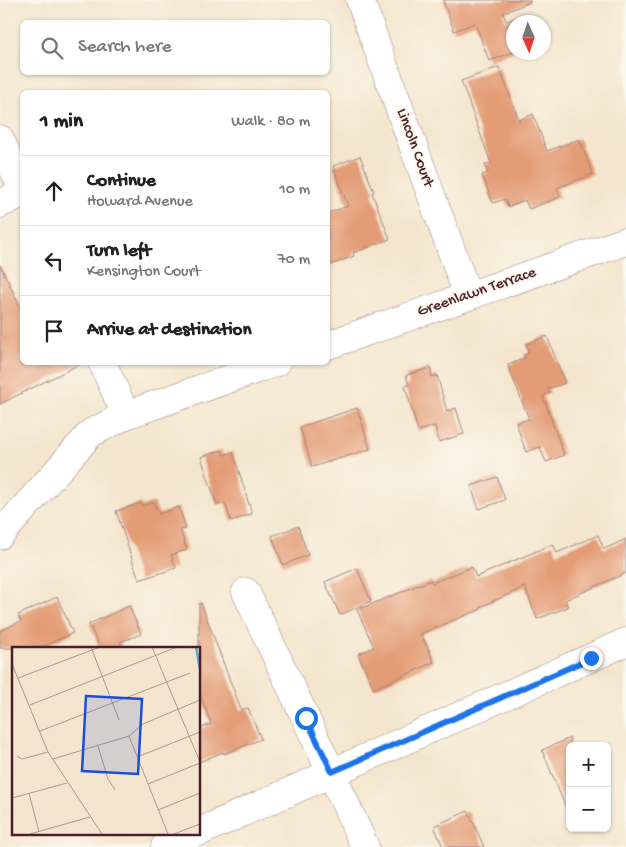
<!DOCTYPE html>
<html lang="en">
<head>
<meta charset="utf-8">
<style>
  :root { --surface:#fff; --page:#f2f2f2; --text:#222; --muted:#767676; --line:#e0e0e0 }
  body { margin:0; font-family:"Gochi Hand",sans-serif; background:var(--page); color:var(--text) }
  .controls { position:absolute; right:15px; bottom:15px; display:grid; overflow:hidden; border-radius:8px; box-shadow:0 1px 4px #0004 }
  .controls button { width:45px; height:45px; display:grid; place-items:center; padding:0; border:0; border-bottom:1px solid var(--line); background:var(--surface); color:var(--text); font:25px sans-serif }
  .compass { position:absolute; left:506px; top:15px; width:45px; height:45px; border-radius:50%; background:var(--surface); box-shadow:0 1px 4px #0004; rotate:177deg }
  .stop { position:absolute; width:15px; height:15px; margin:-11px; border:4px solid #1a73e8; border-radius:50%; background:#fff }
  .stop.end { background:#1a73e8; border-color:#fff; box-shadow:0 1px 5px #0008 }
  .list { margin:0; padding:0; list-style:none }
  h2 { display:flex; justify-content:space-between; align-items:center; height:65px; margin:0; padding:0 20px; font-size:21px }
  h2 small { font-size:16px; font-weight:400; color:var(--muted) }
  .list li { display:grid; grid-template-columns:32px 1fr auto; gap:15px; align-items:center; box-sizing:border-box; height:70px; padding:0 20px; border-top:1px solid var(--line) }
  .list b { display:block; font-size:19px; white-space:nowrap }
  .list p { margin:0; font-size:16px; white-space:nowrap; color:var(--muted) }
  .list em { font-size:16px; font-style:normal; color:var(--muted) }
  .icon { flex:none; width:28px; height:28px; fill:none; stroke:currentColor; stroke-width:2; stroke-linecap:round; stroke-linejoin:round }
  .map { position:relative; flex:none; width:626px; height:847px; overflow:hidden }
  .search { position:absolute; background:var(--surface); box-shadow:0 1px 4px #0004; left:20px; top:20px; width:310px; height:55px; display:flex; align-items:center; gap:12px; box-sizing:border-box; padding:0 18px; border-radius:8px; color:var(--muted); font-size:19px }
  .panel { position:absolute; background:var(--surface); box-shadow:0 1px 4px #0004; left:20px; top:90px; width:310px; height:275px; border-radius:8px }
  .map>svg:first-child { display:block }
</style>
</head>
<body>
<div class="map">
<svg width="626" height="847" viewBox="0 0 626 847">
  <rect width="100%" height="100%" fill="#fbf7ec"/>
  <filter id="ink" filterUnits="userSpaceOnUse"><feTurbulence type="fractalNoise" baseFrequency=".02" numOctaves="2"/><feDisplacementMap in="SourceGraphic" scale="10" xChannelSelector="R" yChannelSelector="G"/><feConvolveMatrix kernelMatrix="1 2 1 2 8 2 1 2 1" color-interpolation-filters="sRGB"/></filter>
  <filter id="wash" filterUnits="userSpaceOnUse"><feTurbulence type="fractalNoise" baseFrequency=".0096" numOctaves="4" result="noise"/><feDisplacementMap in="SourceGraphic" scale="20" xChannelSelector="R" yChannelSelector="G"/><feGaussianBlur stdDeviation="1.12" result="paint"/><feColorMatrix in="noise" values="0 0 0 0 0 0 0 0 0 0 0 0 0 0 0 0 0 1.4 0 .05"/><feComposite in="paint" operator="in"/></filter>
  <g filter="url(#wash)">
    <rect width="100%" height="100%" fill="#f4e6ce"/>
    <g id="blocks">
      <path fill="#e49c76" d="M 443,0 L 530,0 L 530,2 L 503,13 L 506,21 L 522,16 L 524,22 L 514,22 L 514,52 L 489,61 L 475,23 L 454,31 Z
        M 499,67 L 519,120 L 533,114 L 547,151 L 579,139 L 593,174 L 557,188 L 560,197 L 529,209 L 525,200 L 508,207 L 505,199 L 493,203 L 482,175 L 488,173 L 485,165 L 491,163 L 461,81 Z
        M 360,156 L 374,192 L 372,193 L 390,239 L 353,253 L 354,256 L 328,266 L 328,213 L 348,206 L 333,166 Z
        M 0,265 L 22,310 L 22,362 L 84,362 L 0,404 Z
        M 547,336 L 565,383 L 548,389 L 550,393 L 543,396 L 564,455 L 546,462 L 540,447 L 526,452 L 516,423 L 529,419 L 508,365 L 525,358 L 524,355 L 529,353 L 526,344 Z
        M 430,368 L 432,377 L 437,375 L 447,411 L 456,408 L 464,434 L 439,442 L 435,426 L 418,431 L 405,386 L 409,385 L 406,375 Z
        M 357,408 L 370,449 L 312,467 L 300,427 Z
        M 222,450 L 223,455 L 233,452 L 252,514 L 231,521 L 225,503 L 217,505 L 201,457 Z
        M 497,477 L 505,500 L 479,509 L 471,486 Z
        M 154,502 L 159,514 L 179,507 L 186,529 L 180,530 L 187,550 L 171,555 L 176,568 L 139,580 L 116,511 L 141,503 L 142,506 Z
        M 298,526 L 308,555 L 283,565 L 272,536 Z
        M 598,535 L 604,549 L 626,539 L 626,573 L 565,600 L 568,607 L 537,619 L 525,587 L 480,607 L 481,609 L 421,634 L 434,662 L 374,689 L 358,654 L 374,647 L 357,610 L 431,580 L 432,583 L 472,567 L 476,577 L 553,544 L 557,553 Z
        M 357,568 L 371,601 L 340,615 L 325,582 Z
        M 57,597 L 73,633 L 40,648 L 0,648 L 0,631 L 21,621 L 18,615 Z
        M 201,603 L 241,710 L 248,708 L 261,739 L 224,754 L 223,752 L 199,762 L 199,729 L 211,724 L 199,691 L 199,604 Z
        M 129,606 L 141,634 L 120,642 L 123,648 L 100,648 L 89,624 Z
        M 570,738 L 570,814 L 569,815 L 542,750 Z
        M 468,811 L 484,847 L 443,847 L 434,826 Z"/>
    </g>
  </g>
  <g filter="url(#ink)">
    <use href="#blocks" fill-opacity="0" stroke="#9f827c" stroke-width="1"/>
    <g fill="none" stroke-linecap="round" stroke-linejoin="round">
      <defs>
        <path id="street" d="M 360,0 L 468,296
          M 0,139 L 22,188
          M 0,204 L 22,193
          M 328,345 L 626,241
          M 102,362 L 126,415
          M 0,535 L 91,433 L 126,415 L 277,362
          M 246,592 L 331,772 L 365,847
          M 199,832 L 626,642
          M 165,847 L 195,833"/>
      </defs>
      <use href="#street" stroke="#9f827c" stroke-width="29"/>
      <use href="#street" stroke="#fff" stroke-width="28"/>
    </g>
  </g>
  <g fill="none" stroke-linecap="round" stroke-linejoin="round" filter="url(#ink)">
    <path stroke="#1a73e8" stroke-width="6" d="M 306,718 L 332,772 L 591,658"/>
  </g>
  <g text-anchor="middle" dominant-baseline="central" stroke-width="4" stroke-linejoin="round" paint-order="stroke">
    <g font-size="16" fill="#4a1f2b" stroke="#fbf7ec">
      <text transform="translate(414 148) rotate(70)">Lincoln Court</text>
      <text transform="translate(477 293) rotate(-19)">Greenlawn Terrace</text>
    </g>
  </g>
  <g transform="translate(12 647)">
    <rect width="188" height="188" fill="#f4e6ce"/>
    <path fill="none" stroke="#4db4cc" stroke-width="2.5" d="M 184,0 L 188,22"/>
    <path fill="none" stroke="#b0968d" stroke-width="1" d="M 79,0 L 107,73M 140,0 L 188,115M 0,17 L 36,105 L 90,187M 6,31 L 88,0M 18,58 L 165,0M 28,84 L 178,26M 117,89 L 156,187M 86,99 L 96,132 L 103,143M 5,109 L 10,112 L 36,105M 125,110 L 188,85M 41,112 L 117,89 L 131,77 L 188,53M 136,137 L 188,116M 17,146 L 27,185M 0,151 L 55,136M 146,163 L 188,146M 18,187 L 78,170M 162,187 L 188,177"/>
    <path fill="#1d4ed8" fill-opacity="0.15" stroke="#1d4ed8" stroke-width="2.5" d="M 74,49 L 130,52 L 126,127 L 70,124 Z"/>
    <rect width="188" height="188" fill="none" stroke="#4a1f2b" stroke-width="2.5"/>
  </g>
</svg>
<div class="controls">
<button>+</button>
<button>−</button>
</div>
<svg class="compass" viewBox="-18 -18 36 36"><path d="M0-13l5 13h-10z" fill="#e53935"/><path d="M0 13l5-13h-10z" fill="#767676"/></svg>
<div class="stop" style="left:306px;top:718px"></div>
<div class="stop end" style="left:591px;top:658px"></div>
<div class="search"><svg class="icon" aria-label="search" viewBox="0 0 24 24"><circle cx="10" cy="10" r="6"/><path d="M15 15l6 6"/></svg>Search here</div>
<section class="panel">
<h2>1 min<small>Walk · 80 m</small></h2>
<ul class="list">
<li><svg class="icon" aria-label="ahead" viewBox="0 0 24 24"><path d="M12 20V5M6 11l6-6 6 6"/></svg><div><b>Continue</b><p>Howard Avenue</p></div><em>10 m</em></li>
<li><svg class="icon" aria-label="left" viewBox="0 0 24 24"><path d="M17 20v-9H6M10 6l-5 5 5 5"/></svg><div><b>Turn left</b><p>Kensington Court</p></div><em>70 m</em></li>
<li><svg class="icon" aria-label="arrive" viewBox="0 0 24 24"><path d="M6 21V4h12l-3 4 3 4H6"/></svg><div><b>Arrive at destination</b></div></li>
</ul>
</section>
</div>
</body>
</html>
